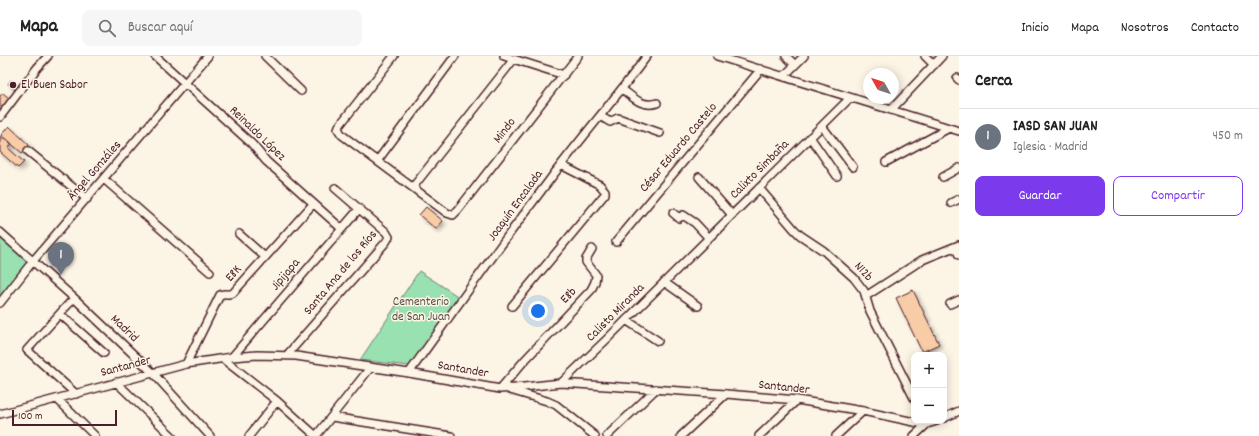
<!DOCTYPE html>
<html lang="es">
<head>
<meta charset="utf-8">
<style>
  :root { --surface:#fff; --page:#f6f6f6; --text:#222; --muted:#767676; --line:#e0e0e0; --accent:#7c3aed }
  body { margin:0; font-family:Dekko,sans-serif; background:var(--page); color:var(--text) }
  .controls { position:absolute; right:12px; bottom:12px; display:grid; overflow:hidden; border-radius:8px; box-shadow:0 2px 10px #0003 }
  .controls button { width:36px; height:36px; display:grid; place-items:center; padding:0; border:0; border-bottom:1px solid var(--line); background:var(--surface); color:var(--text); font:20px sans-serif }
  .compass { position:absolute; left:863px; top:12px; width:36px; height:36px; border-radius:50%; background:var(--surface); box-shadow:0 2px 10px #0003; rotate:309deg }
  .scale { position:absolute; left:12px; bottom:10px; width:105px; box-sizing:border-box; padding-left:4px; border:2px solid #4a1f2b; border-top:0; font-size:11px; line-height:14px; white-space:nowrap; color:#4a1f2b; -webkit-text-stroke:3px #fcf5e5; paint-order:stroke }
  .you { position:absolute; left:538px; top:255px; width:14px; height:14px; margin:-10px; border:3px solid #fff; border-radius:50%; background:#1a73e8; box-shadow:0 0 0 6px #1a73e833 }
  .badge { display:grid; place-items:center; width:26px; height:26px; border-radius:50%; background:var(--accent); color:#fff; font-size:13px; font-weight:700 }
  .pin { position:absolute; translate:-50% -33px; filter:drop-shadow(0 1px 2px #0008) }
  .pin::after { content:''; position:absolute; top:21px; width:14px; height:12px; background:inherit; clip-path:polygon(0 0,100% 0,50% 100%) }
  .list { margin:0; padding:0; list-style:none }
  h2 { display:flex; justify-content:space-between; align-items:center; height:52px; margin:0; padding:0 16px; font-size:17px }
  h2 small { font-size:13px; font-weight:400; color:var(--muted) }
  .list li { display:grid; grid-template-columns:26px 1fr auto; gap:12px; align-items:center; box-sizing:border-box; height:56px; padding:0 16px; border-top:1px solid var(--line) }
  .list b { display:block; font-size:15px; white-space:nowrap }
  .list p { margin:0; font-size:13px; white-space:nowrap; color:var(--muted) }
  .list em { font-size:13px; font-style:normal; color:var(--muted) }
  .actions { display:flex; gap:8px; padding:12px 16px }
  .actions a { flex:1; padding:9px 0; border:1px solid var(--accent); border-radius:8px; text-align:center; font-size:14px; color:var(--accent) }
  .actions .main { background:var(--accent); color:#fff }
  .icon { flex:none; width:22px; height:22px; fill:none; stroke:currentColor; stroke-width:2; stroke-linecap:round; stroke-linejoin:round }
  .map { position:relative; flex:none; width:959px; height:380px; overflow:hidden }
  header { display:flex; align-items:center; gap:24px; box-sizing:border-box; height:56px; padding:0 20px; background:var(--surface); border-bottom:1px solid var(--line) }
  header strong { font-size:19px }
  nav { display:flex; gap:22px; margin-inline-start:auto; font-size:14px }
  .search { width:280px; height:36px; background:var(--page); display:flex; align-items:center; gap:10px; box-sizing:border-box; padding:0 14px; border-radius:8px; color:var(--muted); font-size:15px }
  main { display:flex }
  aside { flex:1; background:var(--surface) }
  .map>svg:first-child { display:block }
</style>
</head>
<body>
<header>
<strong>Mapa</strong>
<div class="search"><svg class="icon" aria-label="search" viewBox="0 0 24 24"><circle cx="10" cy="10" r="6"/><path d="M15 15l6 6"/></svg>Buscar aquí</div>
<nav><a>Inicio</a><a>Mapa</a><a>Nosotros</a><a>Contacto</a></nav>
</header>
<main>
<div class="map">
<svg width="959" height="380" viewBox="0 0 959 380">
  <defs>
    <filter id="shadow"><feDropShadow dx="3" dy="3" stdDeviation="2" flood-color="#0004"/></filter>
  </defs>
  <rect width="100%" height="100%" fill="#fcf5e5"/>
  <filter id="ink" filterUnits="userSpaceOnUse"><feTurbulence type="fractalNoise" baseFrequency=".025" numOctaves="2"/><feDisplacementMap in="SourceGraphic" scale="8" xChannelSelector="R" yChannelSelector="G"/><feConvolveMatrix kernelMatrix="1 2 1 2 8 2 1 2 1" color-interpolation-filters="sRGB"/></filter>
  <g filter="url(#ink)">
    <path fill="#99e1b0" stroke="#72806e" d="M 0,179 L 30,205 L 0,241 Z
      M 419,215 L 459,241 L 409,310 L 360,304 Z"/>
    <path fill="#f8cca7" stroke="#4a1f2b" filter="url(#shadow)" d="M 11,24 L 18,30 L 15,34 L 8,28 Z
      M 3,37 L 10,43 L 3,53 L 0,50 L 0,40 Z
      M 9,70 L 29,89 L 22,97 L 1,79 Z
      M 0,80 L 6,85 L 7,83 L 12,88 L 8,92 L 24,106 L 18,112 L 0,96 Z
      M 426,151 L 443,165 L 436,173 L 419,159 Z
      M 913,234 L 939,288 L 922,296 L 896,242 Z"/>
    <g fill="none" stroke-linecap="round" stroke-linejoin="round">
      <defs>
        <path id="minor" d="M 155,0 L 252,88 L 266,105 L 342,173
          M 265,0 L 301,35
          M 394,0 L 339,70 L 338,73 L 342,79 L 447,157 L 453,159 L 458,154 L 578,0
          M 504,0 L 564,19
          M 717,0 L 959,75
          M 786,0 L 795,9
          M 925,0 L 934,9
          M 784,20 L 804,0
          M 957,22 L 959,24
          M 622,33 C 633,41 642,52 657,47
          M 891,54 L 942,0
          M 600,60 L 610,66 L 618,62 L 660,77
          M 0,61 L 37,12 L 48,0
          M 822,70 L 853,111
          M 810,81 L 837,120
          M 28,95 L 87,143
          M 378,104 L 455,0
          M 886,106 L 949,72
          M 699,121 L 732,159
          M 943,121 L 959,112
          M 104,123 L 210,216
          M 413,131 L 514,3
          M 759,132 L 794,173 L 800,179 L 824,195 L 854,222 L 864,235 L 870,255 L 914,342
          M 951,147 L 959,143
          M 673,157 L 679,162 L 683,159 L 695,167 L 709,182
          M 0,176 L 74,242 L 152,316 L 210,380
          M 239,178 L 265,201
          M 616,186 L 761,13
          M 955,191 L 959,199
          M 664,226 L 698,250
          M 866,240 L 922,204 L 959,189
          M 74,242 L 27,294 L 76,338
          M 0,247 L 33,205 L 208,0
          M 950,248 L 959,244
          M 512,250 L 605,138 L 605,135 L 600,129 L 561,109
          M 60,258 L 104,297
          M 626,264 L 658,285
          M 287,299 L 386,186 L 389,181 L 386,176 L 335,132
          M 232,301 L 359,153
          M 223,303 L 277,345 L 316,380
          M 186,308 L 220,239 C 224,236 229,240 233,237 L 313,148
          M 409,317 C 455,253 500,189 548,126 C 580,83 615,43 647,0
          M 116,326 L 172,380
          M 561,327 L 606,284 L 850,42
          M 500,333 L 524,305 L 591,234 L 595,226 L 596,219 L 586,206 L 586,203 L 592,193
          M 510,334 L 547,345 L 556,349 L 595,380
          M 57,343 L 95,380
          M 0,358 L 186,308 L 232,301 L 257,299 L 296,300 L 409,317 L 500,333 L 515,332 L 561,327 L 726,338 L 797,344 L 863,355 L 919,367 L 927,368
          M 332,361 L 451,380
          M 944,362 L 959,355
          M 249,380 L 277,345
          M 316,380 L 370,312
          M 607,380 L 656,333
          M 681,380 L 726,338
          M 759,380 L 797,344
          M 836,380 L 863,355
          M 914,380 L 927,368 L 937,365"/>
      </defs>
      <use href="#minor" stroke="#4a1f2b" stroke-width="10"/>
      <use href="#minor" stroke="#fcf5e5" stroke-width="7"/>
    </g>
  </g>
  <circle fill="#4a1f2b" stroke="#fcf5e5" stroke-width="1.5" cx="13" cy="29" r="4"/>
  <g text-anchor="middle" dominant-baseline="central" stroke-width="3" stroke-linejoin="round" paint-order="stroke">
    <g font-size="13" fill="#4a1f2b" stroke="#fcf5e5" text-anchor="start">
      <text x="21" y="29">El Buen Sabor</text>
    </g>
    <g font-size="13" fill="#4a1f2b" stroke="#fcf5e5">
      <text transform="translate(505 75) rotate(-52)">Mindo</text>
      <text transform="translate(257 78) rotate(44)">Reinaldo López</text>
      <text transform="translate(679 92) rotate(-50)">César Eduardo Castelo</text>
      <text transform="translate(760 114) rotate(-45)">Calixto Simbaña</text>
      <text transform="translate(95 115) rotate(-49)">Ángel Gonzáles</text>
      <text transform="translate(516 150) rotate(-54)">Joaquín Encalada</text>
      <text transform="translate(863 216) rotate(48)">N12b</text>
      <text transform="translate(341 217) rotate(-50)">Santa Ana de los Ríos</text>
      <text transform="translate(234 218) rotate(-48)">E8K</text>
      <text transform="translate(286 219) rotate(-50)">Jipijapa</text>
      <text transform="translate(569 240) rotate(-47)">E8b</text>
      <text transform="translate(616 257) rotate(-45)">Calisto Miranda</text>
      <text transform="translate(124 273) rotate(44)">Madrid</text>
      <text transform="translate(126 311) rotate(-15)">Santander</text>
      <text transform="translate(463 314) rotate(10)">Santander</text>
      <text transform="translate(784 332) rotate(6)">Santander</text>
    </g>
    <g font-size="13" fill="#5e504c" stroke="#fcf5e5">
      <text x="421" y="246">Cementerio<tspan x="421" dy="15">de San Juan</tspan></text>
    </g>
  </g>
</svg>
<div class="controls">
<button>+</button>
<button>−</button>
</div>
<svg class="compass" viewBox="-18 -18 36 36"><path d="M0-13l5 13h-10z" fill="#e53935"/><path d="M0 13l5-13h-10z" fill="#767676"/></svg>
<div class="scale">100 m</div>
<div class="you"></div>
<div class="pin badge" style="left:61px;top:219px;background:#6b7280">1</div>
</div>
<aside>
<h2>Cerca<small></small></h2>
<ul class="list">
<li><span class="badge" style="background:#6b7280">1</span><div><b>IASD SAN JUAN</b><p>Iglesia · Madrid</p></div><em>450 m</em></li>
</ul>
<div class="actions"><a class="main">Guardar</a><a>Compartir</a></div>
</aside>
</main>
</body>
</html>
